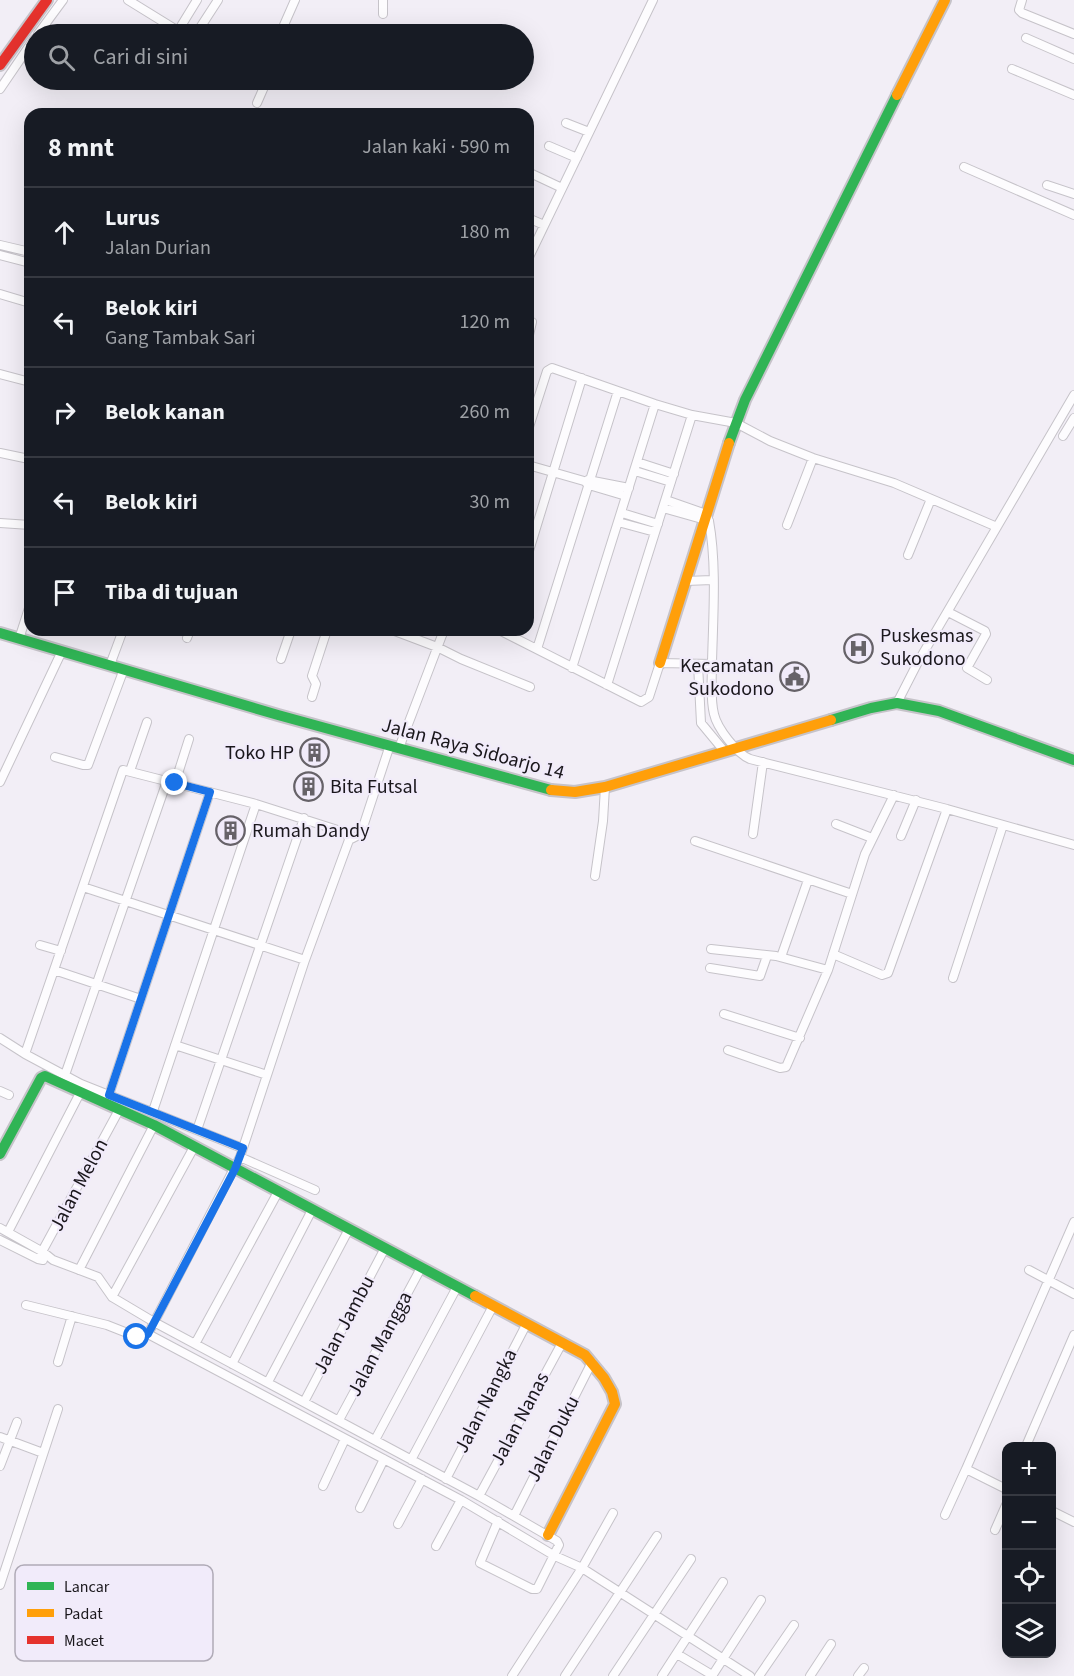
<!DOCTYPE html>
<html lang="id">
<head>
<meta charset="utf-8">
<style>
  :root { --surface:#171b24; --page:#20242c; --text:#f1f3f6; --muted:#9ea1a6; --line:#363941 }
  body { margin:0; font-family:"Source Sans 3",sans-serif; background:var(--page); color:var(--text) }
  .controls { position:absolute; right:18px; bottom:18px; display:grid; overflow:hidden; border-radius:12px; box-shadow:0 6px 24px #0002 }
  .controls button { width:54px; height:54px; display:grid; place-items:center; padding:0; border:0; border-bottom:2px solid var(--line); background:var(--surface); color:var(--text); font:30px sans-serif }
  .stop { position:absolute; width:18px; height:18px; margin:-14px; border:4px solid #1a73e8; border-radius:50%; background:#fff }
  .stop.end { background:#1a73e8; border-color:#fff; box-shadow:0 2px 6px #0008 }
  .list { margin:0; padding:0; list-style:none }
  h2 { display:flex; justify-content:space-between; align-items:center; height:78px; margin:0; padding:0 24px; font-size:26px }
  h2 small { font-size:20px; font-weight:400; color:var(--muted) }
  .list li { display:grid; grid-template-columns:39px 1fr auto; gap:18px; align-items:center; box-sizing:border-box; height:90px; padding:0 24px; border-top:2px solid var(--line) }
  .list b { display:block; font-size:22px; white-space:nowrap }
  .list p { margin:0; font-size:20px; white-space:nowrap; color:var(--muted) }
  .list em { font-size:20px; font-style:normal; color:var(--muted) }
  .icon { flex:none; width:33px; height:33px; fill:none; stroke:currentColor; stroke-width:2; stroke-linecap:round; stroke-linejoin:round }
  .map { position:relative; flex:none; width:1074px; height:1676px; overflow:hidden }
  .search { position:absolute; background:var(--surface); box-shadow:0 6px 24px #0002; left:24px; top:24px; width:510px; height:66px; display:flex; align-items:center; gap:15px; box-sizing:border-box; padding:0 21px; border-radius:33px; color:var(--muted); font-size:22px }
  .panel { position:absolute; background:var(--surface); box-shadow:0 6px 24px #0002; left:24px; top:108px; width:510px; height:528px; border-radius:18px }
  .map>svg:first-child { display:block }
</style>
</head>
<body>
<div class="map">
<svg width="1074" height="1676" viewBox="0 0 1074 1676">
  <rect width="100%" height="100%" fill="#f2eef6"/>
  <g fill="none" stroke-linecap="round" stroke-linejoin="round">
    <defs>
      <path id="street" d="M 128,0 L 183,34
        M 1022,0 L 1019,10 L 1022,13 L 1074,34
        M 383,14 L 383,0
        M 178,31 L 197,0
        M 38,34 L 63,0
        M 196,34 L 218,0
        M 280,34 L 295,0
        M 1026,38 L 1074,59
        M 1012,69 L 1074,95
        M 0,89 L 34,39
        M 257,103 L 264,87 L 264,80
        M 566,123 L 589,132
        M 549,146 L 577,158
        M 964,167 L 1074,215
        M 528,172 L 562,188
        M 1047,185 L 1074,194
        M 528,218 L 544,225
        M 0,245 L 30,252
        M 0,255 L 30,263
        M 528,259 L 653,0
        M 0,294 L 30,303
        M 528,339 L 532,322
        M 0,374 L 30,382
        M 528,430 L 547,371 L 552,368 L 655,404 L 692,415 L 736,423 L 770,441 L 813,458 L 894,483 L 997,527
        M 1063,436 L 1074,418
        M 0,453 L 29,459
        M 637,462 L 674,474
        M 528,465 L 584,481 L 589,485 L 626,496
        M 635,471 L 671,482
        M 588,480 L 629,488
        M 666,500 L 706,514 L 709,521 C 717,565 713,618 712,663 C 712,680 710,698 714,714 C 717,728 737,754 750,759 L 947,809 L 1074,845
        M 663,508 L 709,521
        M 622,513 L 658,524
        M 618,522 L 655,532
        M 0,523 L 30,525
        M 787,525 L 813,458
        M 528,554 L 582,378
        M 908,555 L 931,499
        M 686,581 L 712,580
        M 948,612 L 985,631 L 986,634 L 967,668 L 987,680
        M 392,630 L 437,647 L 461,659 L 530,687
        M 499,630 L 641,702 L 649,697 L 660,663 L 712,664
        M 187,638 L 190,630
        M 19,639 L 30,605
        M 537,649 L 618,391
        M 281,659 L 291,630
        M 698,664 L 701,723 L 725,752
        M 110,665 L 123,630
        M 572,668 L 655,404
        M 607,685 L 692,415
        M 312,697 L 316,684 L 312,676 L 327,630
        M 897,703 L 918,662 L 1074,395
        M 399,748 L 444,630
        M 55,757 L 83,765 L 88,765 L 124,669
        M 130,771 L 147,722
        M 0,782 L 62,651
        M 175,783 L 189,739
        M 836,824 L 872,838
        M 753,834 L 763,762
        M 901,836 L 916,800
        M 695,841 L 852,894
        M 595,876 L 603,821 L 605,787
        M 83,887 L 305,960
        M 40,945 L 61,951
        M 711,949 L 776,956 L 828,970
        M 833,954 L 882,975 L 888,973 L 947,809
        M 781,957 L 808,880
        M 710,968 L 760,976 L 767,956
        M 54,970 L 141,999
        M 953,978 L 1003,825
        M 724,1014 L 800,1038
        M 0,1038 L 25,1054 L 81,1084 L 242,1148
        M 175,1045 L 267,1075
        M 728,1050 L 780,1068 L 786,1067 L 828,970 L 865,854 L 894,795
        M 25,1054 L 123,770 L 256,804 L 347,833 L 349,840
        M 65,1075 L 167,781
        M 0,1091 L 9,1095
        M 109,1095 L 210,792
        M 153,1111 L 256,804
        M 197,1130 L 304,818
        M 240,1157 L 315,1190
        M 0,1228 L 43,1252 L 53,1260 L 98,1277 L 112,1297 L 154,1322 L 479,1496 L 557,1541 L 559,1545 L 537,1589 L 532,1589 L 480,1563 L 498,1521
        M 8,1232 L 80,1093
        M 0,1240 L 38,1259 L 43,1260
        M 38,1259 L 119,1110
        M 79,1270 L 154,1125
        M 1029,1270 L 1074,1294
        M 112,1297 L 194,1147
        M 26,1305 L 107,1325 L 140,1338 L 148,1334
        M 148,1334 L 461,1500 L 555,1556 L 582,1568 L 750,1676
        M 148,1334 L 240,1157 L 305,960 L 349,840 L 359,835 L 362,830 L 390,745
        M 195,1344 L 278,1192
        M 58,1362 L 72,1316
        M 232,1364 L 312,1210
        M 268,1382 L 349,1229
        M 304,1402 L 385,1248
        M 339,1420 L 421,1268
        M 0,1437 L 43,1453
        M 375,1440 L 457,1287
        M 1026,1446 L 1074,1335
        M 411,1460 L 493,1306
        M 0,1466 L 17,1422
        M 446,1479 L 527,1323
        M 323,1486 L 345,1439
        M 1006,1489 L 966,1469 L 1074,1222
        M 479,1496 L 562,1343
        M 360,1508 L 384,1459
        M 1052,1511 L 1074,1522
        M 945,1515 L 966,1469
        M 514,1516 L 592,1362
        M 398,1524 L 422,1479
        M 995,1530 L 1006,1505
        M 436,1546 L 461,1500
        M 0,1585 L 58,1409
        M 677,1654 L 712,1675
        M 512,1676 L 582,1568 L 613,1513
        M 565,1676 L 657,1536
        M 613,1676 L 691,1559
        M 662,1676 L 723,1582
        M 712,1676 L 761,1600
        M 759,1676 L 794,1625
        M 810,1676 L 831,1644
        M 858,1676 L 864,1668"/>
      <path id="fast" d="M 729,443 L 745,400 L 897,95
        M 0,633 L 278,715 L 551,790
        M 831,720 L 871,708 L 897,703 L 939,711 L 1074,760
        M 0,1154 L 41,1078 L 45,1076 L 154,1125 L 475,1296"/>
      <path id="slow" d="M 897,95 L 945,0
        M 660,663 L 729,443
        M 551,790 L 575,792 L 605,787 L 831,720
        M 475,1296 L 585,1355 L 604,1378 L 612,1392 L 615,1404 L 548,1535"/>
      <path id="jam" d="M 0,65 L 47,0"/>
    </defs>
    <use href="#street" stroke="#c6c3c9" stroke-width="10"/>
    <use href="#fast" stroke="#c6c3c9" stroke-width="14"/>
    <use href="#slow" stroke="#c6c3c9" stroke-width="14"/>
    <use href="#jam" stroke="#c6c3c9" stroke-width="14"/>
    <use href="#street" stroke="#fdfcfe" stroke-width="8"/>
    <use href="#fast" stroke="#30b455" stroke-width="10"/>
    <use href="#slow" stroke="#ff9f0a" stroke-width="10"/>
    <use href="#jam" stroke="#e5322d" stroke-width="10"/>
  </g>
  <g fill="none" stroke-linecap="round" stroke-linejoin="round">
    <path stroke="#1a73e8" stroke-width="8" d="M 137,1337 L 143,1338 L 148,1334 L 235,1169 L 243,1148 L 109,1095 L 210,792 L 175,783"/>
  </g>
  <defs>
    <symbol id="hospital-ring" viewBox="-11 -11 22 22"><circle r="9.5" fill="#f1ebfa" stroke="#666268" stroke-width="1.5"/><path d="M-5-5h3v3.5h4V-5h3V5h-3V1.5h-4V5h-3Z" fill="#666268"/></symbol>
    <symbol id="civic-ring" viewBox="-11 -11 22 22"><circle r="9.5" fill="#f1ebfa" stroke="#666268" stroke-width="1.5"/><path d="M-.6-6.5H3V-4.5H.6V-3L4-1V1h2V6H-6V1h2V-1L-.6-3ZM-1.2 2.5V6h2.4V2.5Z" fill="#666268"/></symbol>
    <symbol id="building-ring" viewBox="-11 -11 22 22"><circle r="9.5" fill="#f1ebfa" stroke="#666268" stroke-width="1.5"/><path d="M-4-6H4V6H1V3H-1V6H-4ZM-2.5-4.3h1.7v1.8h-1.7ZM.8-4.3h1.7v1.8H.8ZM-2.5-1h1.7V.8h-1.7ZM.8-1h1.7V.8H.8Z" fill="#666268"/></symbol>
  </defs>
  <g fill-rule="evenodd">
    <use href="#hospital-ring" x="842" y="632" width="33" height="33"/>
    <use href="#civic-ring" x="778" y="660" width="33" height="33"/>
    <use href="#building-ring" x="298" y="736" width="33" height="33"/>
    <use href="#building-ring" x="292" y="770" width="33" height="33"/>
    <use href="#building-ring" x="214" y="814" width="33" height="33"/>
  </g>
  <g text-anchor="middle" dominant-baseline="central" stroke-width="4.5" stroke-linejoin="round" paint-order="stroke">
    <g font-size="20" fill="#1a171c" stroke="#f1ebfa" text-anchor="start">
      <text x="880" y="636">Puskesmas<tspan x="880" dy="23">Sukodono</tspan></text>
      <text x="774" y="666" text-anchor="end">Kecamatan<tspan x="774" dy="23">Sukodono</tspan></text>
      <text x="294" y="753" text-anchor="end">Toko HP</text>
      <text x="330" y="787">Bita Futsal</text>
      <text x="252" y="831">Rumah Dandy</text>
    </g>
    <g font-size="20" fill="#1a171c" stroke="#f1ebfa">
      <text transform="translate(473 749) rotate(15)">Jalan Raya Sidoarjo 14</text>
      <text transform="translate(79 1185) rotate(-62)">Jalan Melon</text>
      <text transform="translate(344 1325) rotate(-62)">Jalan Jambu</text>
      <text transform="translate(380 1344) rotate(-62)">Jalan Mangga</text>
      <text transform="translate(486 1401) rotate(-63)">Jalan Nangka</text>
      <text transform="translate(520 1419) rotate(-62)">Jalan Nanas</text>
      <text transform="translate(553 1439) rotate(-63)">Jalan Duku</text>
    </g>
  </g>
  <rect x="15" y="1565" width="198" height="96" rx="9" fill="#f1ebfa" stroke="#b0abb7" stroke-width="1.5"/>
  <rect x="27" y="1582" width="27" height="8" fill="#30b455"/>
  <rect x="27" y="1609" width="27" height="8" fill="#ff9f0a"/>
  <rect x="27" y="1636" width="27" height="8" fill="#e5322d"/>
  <g font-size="16" fill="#1a171c">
    <text x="64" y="1592">Lancar</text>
    <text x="64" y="1619">Padat</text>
    <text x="64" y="1646">Macet</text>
  </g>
</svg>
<div class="controls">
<button>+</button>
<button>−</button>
<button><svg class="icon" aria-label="locate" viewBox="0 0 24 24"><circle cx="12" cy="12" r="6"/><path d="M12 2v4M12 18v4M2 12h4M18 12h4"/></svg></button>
<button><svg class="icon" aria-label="layers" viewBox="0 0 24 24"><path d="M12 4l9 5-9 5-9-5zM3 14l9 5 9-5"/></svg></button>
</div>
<div class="stop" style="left:137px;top:1337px"></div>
<div class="stop end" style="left:175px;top:783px"></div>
<div class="search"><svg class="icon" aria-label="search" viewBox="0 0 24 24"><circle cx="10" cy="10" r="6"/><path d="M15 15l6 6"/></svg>Cari di sini</div>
<section class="panel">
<h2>8 mnt<small>Jalan kaki · 590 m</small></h2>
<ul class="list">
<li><svg class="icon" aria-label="ahead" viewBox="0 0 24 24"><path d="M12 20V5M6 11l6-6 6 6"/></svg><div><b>Lurus</b><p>Jalan Durian</p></div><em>180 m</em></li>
<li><svg class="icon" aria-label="left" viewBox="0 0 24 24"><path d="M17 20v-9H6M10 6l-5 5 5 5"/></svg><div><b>Belok kiri</b><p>Gang Tambak Sari</p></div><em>120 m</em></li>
<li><svg class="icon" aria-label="right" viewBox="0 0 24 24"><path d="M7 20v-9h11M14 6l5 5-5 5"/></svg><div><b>Belok kanan</b></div><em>260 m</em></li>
<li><svg class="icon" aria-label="left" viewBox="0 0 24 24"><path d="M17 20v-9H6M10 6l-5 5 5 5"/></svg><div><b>Belok kiri</b></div><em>30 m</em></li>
<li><svg class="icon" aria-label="arrive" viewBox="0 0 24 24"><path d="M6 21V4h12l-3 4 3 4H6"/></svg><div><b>Tiba di tujuan</b></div></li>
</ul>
</section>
</div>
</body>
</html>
